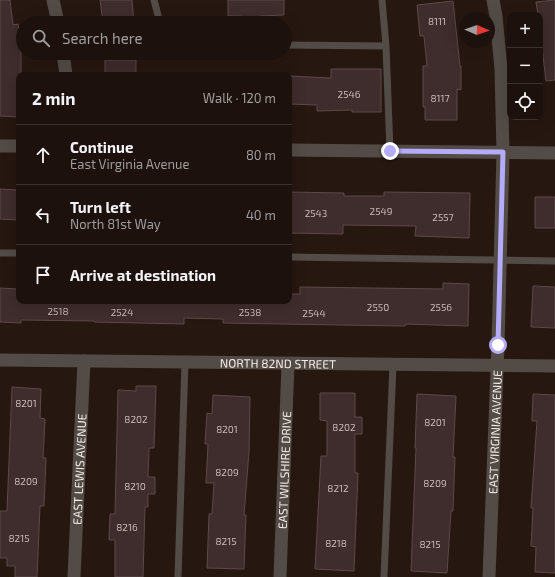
<!DOCTYPE html>
<html lang="en">
<head>
<meta charset="utf-8">
<style>
  :root { --surface:#1d110d; --page:#251a16; --text:#f1f3f6; --muted:#a09d9d; --line:#3b312e }
  body { margin:0; font-family:"Exo 2",sans-serif; background:var(--page); color:var(--text) }
  .controls { position:absolute; right:12px; top:12px; display:grid; overflow:hidden; border-radius:8px; box-shadow:0 4px 16px #0002 }
  .controls button { width:36px; height:36px; display:grid; place-items:center; padding:0; border:0; border-bottom:1px solid var(--line); background:var(--surface); color:var(--text); font:20px sans-serif }
  .compass { position:absolute; left:459px; top:12px; width:36px; height:36px; border-radius:50%; background:var(--surface); box-shadow:0 4px 16px #0002; rotate:92deg }
  .stop { position:absolute; width:12px; height:12px; margin:-9px; border:3px solid #b4acf9; border-radius:50%; background:#fff }
  .stop.end { background:#b4acf9; border-color:#fff; box-shadow:0 1px 4px #0008 }
  .list { margin:0; padding:0; list-style:none }
  h2 { display:flex; justify-content:space-between; align-items:center; height:52px; margin:0; padding:0 16px; font-size:17px }
  h2 small { font-size:13px; font-weight:400; color:var(--muted) }
  .list li { display:grid; grid-template-columns:26px 1fr auto; gap:12px; align-items:center; box-sizing:border-box; height:60px; padding:0 16px; border-top:1px solid var(--line) }
  .list b { display:block; font-size:15px; white-space:nowrap }
  .list p { margin:0; font-size:13px; white-space:nowrap; color:var(--muted) }
  .list em { font-size:13px; font-style:normal; color:var(--muted) }
  .icon { flex:none; width:22px; height:22px; fill:none; stroke:currentColor; stroke-width:2; stroke-linecap:round; stroke-linejoin:round }
  .map { position:relative; flex:none; width:555px; height:577px; overflow:hidden }
  .search { position:absolute; background:var(--surface); box-shadow:0 4px 16px #0002; left:16px; top:16px; width:276px; height:44px; display:flex; align-items:center; gap:10px; box-sizing:border-box; padding:0 14px; border-radius:22px; color:var(--muted); font-size:15px }
  .panel { position:absolute; background:var(--surface); box-shadow:0 4px 16px #0002; left:16px; top:72px; width:276px; height:232px; border-radius:8px }
  .map>svg:first-child { display:block }
</style>
</head>
<body>
<div class="map">
<svg width="555" height="577" viewBox="0 0 555 577">
  <rect width="100%" height="100%" fill="#271711"/>
  <path fill="#3f2c2c" stroke="#5d4948" d="M 0,0 L 10,0 L 13,25 L 18,24 L 21,48 L 21,75 L 19,75 L 19,117 L 0,116 Z
    M 100,0 L 132,0 L 134,23 L 103,23 Z
    M 228,0 L 284,0 L 284,15 L 260,16 L 260,23 L 241,23 L 241,16 L 228,16 Z
    M 555,0 L 555,80 L 546,81 L 540,31 L 540,15 L 538,15 L 536,2 Z
    M 453,1 L 460,66 L 461,66 L 461,90 L 457,89 L 457,120 L 425,120 L 425,107 L 423,107 L 423,66 L 427,66 L 424,36 L 420,36 L 417,5 Z
    M 105,60 L 136,60 L 136,75 L 105,75 Z
    M 331,69 L 381,69 L 381,112 L 352,112 L 352,110 L 317,111 L 317,105 L 289,104 L 289,76 L 331,78 Z
    M 0,189 L 19,190 L 19,220 L 0,219 Z
    M 289,192 L 344,193 L 344,196 L 384,196 L 384,192 L 470,193 L 469,238 L 415,236 L 416,226 L 343,225 L 343,234 L 289,233 Z
    M 535,197 L 555,197 L 555,228 L 535,228 Z
    M 443,283 L 469,284 L 468,326 L 405,324 L 405,326 L 341,325 L 223,323 L 223,319 L 184,318 L 184,324 L 94,322 L 94,321 L 21,320 L 21,323 L 0,322 L 0,288 L 19,289 L 19,301 L 289,301 L 289,294 L 300,294 L 300,287 L 443,289 Z
    M 533,286 L 555,287 L 555,328 L 531,327 Z
    M 136,386 L 156,386 L 154,448 L 149,448 L 148,477 L 155,477 L 155,494 L 148,494 L 148,507 L 145,507 L 143,577 L 115,577 L 115,540 L 109,540 L 110,514 L 115,514 L 118,390 L 136,391 Z
    M 12,387 L 41,389 L 40,418 L 45,419 L 43,458 L 46,458 L 44,506 L 40,506 L 37,577 L 15,577 L 15,566 L 7,566 L 7,558 L 0,558 L 0,511 L 7,511 Z
    M 320,393 L 355,393 L 355,417 L 362,417 L 362,434 L 355,434 L 355,473 L 358,473 L 354,571 L 315,569 L 321,456 L 327,456 L 327,421 L 320,420 Z
    M 417,394 L 456,396 L 453,457 L 455,457 L 453,511 L 451,511 L 447,573 L 411,571 L 416,448 L 415,448 Z
    M 533,394 L 555,395 L 555,573 L 535,572 L 536,547 L 531,546 L 533,508 L 531,508 L 537,421 L 532,421 Z
    M 213,395 L 250,397 L 249,452 L 244,515 L 246,515 L 244,569 L 207,568 L 209,514 L 212,514 L 214,483 L 206,483 L 208,444 L 205,444 L 207,413 L 212,414 Z"/>
  <g fill="none" stroke-linecap="round" stroke-linejoin="round">
    <path stroke="#534c46" stroke-width="7" d="M 154,0 L 160,23
      M 382,0 L 386,46 L 390,151
      M 285,45 L 386,46
      M 0,253 L 19,253
      M 289,257 L 555,261
      M 178,577 L 185,362
      M 384,577 L 393,365"/>
    <g stroke="#534c46" stroke-width="13">
      <path d="M 53,0 L 58,23"/>
      <path d="M 63,53 L 66,75"/>
      <path d="M 0,146 L 19,146"/>
      <path d="M 289,150 L 555,153"/>
      <path id="s1" d="M 0,360 L 555,366"/>
      <path id="s2" d="M 74,577 L 84,361"/>
      <path id="s3" d="M 280,577 L 288,364"/>
      <path id="s4" d="M 489,577 L 498,345 L 503,152 L 501,69 L 496,16 L 493,0"/>
    </g>
  </g>
  <g fill="none" stroke-linecap="round" stroke-linejoin="round">
    <path stroke="#b4acf9" stroke-width="5" d="M 390,151 L 503,152 L 498,345"/>
  </g>
  <g text-anchor="middle" dominant-baseline="central" stroke-width="4" stroke-linejoin="round" paint-order="stroke">
    <g font-size="10" fill="#c8bab7">
      <text x="437" y="21">8111</text>
      <text x="349" y="94">2546</text>
      <text x="440" y="98">8117</text>
      <text x="381" y="211">2549</text>
      <text x="316" y="213">2543</text>
      <text x="443" y="217">2557</text>
      <text x="378" y="307">2550</text>
      <text x="441" y="307">2556</text>
      <text x="58" y="311">2518</text>
      <text x="122" y="312">2524</text>
      <text x="250" y="312">2538</text>
      <text x="314" y="313">2544</text>
      <text x="26" y="403">8201</text>
      <text x="136" y="419">8202</text>
      <text x="435" y="422">8201</text>
      <text x="344" y="427">8202</text>
      <text x="227" y="429">8201</text>
      <text x="227" y="472">8209</text>
      <text x="26" y="481">8209</text>
      <text x="435" y="483">8209</text>
      <text x="135" y="486">8210</text>
      <text x="338" y="488">8212</text>
      <text x="127" y="527">8216</text>
      <text x="19" y="538">8215</text>
      <text x="226" y="541">8215</text>
      <text x="336" y="543">8218</text>
      <text x="430" y="544">8215</text>
    </g>
    <g font-size="12" fill="#f6eae5" stroke="#271711">
      <text stroke="none"><textPath href="#s1" startOffset="278">NORTH 82ND STREET</textPath></text>
      <text stroke="none"><textPath href="#s4" startOffset="145">EAST VIRGINIA AVENUE</textPath></text>
      <text stroke="none"><textPath href="#s2" startOffset="108">EAST LEWIS AVENUE</textPath></text>
      <text stroke="none"><textPath href="#s3" startOffset="107">EAST WILSHIRE DRIVE</textPath></text>
    </g>
  </g>
</svg>
<div class="controls">
<button>+</button>
<button>−</button>
<button><svg class="icon" aria-label="locate" viewBox="0 0 24 24"><circle cx="12" cy="12" r="6"/><path d="M12 2v4M12 18v4M2 12h4M18 12h4"/></svg></button>
</div>
<svg class="compass" viewBox="-18 -18 36 36"><path d="M0-13l5 13h-10z" fill="#e53935"/><path d="M0 13l5-13h-10z" fill="#a09d9d"/></svg>
<div class="stop" style="left:498px;top:345px"></div>
<div class="stop end" style="left:390px;top:151px"></div>
<div class="search"><svg class="icon" aria-label="search" viewBox="0 0 24 24"><circle cx="10" cy="10" r="6"/><path d="M15 15l6 6"/></svg>Search here</div>
<section class="panel">
<h2>2 min<small>Walk · 120 m</small></h2>
<ul class="list">
<li><svg class="icon" aria-label="ahead" viewBox="0 0 24 24"><path d="M12 20V5M6 11l6-6 6 6"/></svg><div><b>Continue</b><p>East Virginia Avenue</p></div><em>80 m</em></li>
<li><svg class="icon" aria-label="left" viewBox="0 0 24 24"><path d="M17 20v-9H6M10 6l-5 5 5 5"/></svg><div><b>Turn left</b><p>North 81st Way</p></div><em>40 m</em></li>
<li><svg class="icon" aria-label="arrive" viewBox="0 0 24 24"><path d="M6 21V4h12l-3 4 3 4H6"/></svg><div><b>Arrive at destination</b></div></li>
</ul>
</section>
</div>
</body>
</html>
